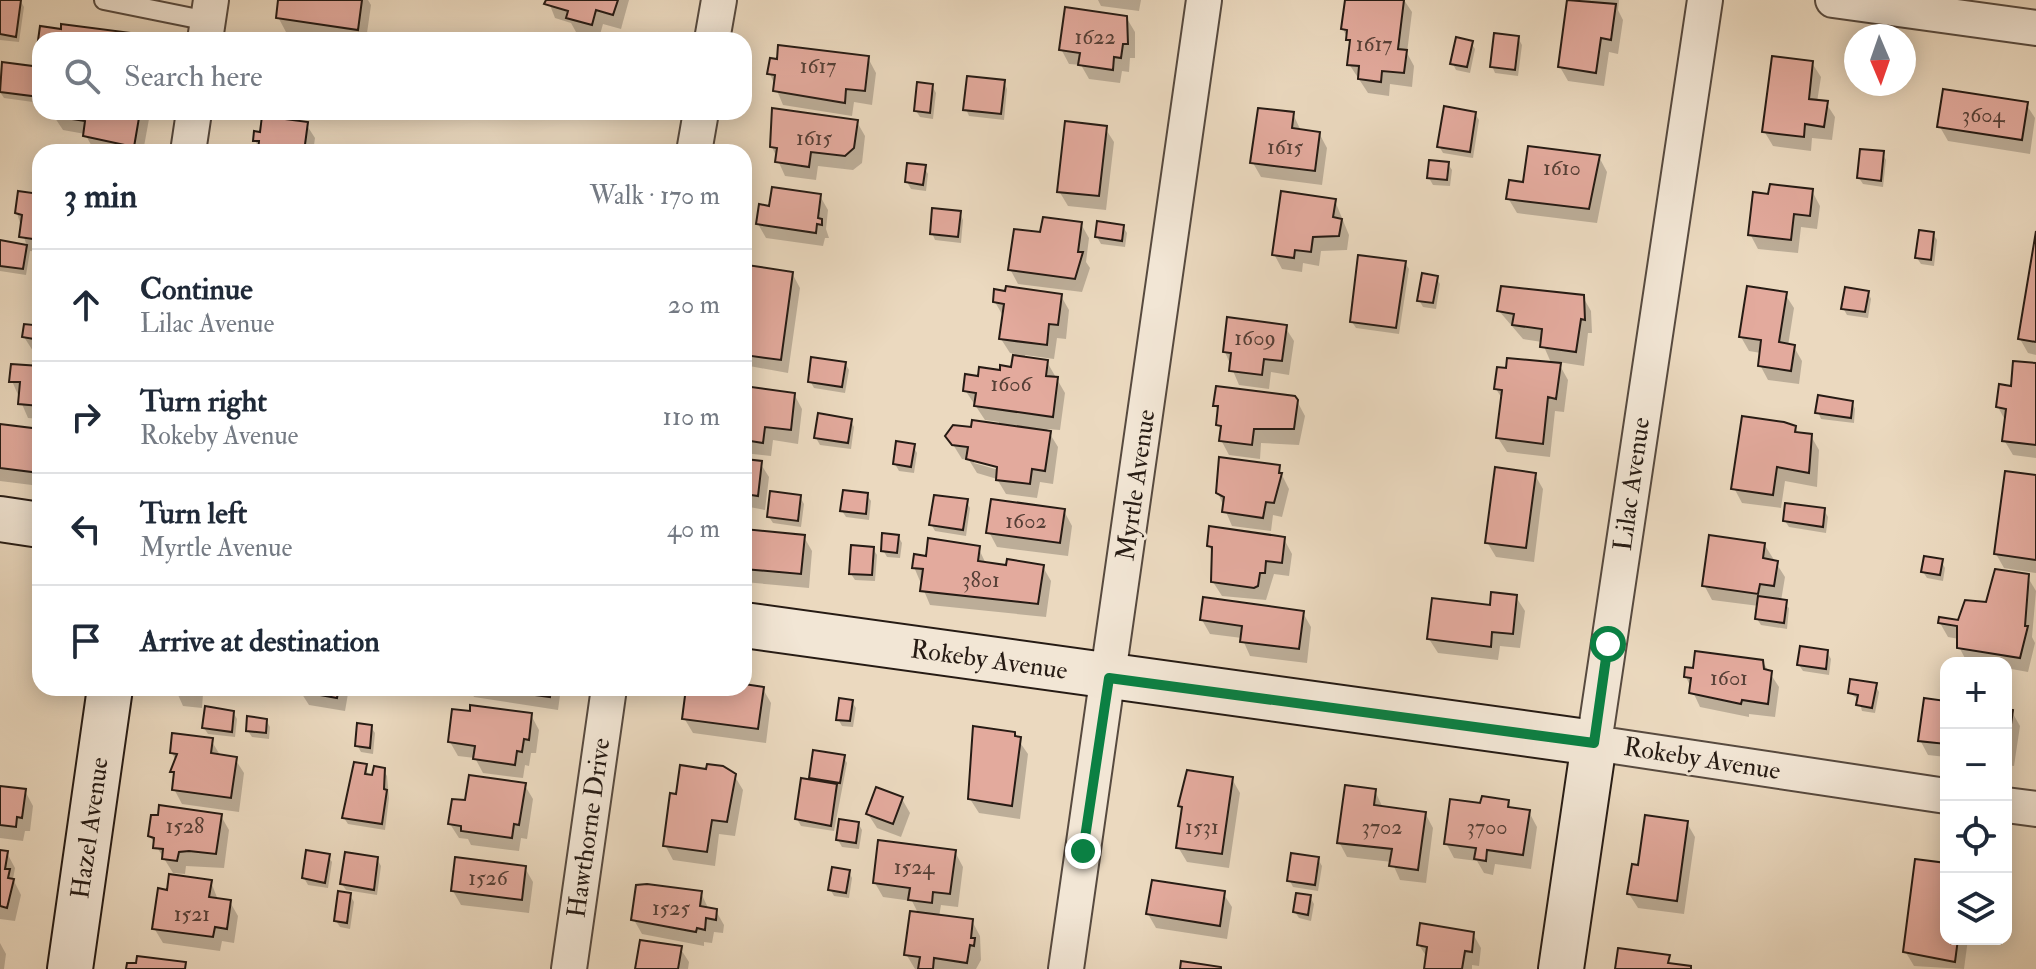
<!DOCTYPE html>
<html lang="en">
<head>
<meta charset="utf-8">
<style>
  :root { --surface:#fff; --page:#f6f6f7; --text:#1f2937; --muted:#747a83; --line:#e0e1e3 }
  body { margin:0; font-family:"IM FELL Double Pica",serif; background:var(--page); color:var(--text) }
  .controls { position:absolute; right:24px; bottom:24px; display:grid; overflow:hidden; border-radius:16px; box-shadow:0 4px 20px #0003 }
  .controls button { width:72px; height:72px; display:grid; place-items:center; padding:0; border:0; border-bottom:2px solid var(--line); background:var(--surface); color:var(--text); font:40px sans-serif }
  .compass { position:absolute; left:1844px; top:24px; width:72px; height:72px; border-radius:50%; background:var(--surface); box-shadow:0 4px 20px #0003; rotate:178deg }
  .stop { position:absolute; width:24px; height:24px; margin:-18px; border:6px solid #0b8043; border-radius:50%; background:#fff }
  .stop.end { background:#0b8043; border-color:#fff; box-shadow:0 2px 8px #0008 }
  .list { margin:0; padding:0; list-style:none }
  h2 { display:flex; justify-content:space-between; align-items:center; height:104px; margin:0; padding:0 32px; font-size:34px }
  h2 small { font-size:26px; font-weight:400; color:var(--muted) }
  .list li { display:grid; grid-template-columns:52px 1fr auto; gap:24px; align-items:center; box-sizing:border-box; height:112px; padding:0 32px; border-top:2px solid var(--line) }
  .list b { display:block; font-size:30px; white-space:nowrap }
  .list p { margin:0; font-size:26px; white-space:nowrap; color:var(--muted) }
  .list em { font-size:26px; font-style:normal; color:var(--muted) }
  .icon { flex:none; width:44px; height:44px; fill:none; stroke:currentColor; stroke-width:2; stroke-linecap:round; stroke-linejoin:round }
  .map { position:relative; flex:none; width:2036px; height:969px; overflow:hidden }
  .search { position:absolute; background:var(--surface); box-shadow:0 4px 20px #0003; left:32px; top:32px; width:720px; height:88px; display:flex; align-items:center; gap:20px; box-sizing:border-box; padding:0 28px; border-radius:24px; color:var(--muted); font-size:30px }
  .panel { position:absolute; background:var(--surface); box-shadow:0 4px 20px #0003; left:32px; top:144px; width:720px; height:552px; border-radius:24px }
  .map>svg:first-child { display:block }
</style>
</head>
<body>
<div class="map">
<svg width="2036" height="969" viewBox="0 0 2036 969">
  <rect width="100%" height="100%" fill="#ebd9bf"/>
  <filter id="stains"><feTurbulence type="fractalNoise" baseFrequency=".0025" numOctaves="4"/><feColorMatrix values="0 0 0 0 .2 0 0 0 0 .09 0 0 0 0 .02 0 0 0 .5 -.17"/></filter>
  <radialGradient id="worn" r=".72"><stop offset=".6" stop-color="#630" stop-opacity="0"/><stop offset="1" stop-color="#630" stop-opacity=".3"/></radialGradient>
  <path fill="#0003" fill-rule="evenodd" d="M 0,0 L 20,0 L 24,7 L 19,42 L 0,40 Z
    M 280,0 L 368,0 L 371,5 L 366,40 L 286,32 L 278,17 Z
    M 548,0 L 629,0 L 621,29 L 603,24 L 599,38 L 576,32 L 571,23 L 555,18 Z
    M 1098,0 L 1141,0 L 1139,11 L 1101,6 Z
    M 1347,0 L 1404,0 L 1412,12 L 1407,53 L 1414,66 L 1412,87 L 1390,84 L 1389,96 L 1368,93 L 1349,64 L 1351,46 L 1343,29 Z
    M 1569,0 L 1619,0 L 1618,10 L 1623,20 L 1618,54 L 1609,52 L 1604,86 L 1568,81 L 1560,67 Z
    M 1126,17 L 1135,32 L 1135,58 L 1130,58 L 1129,72 L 1122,71 L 1120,83 L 1089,79 L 1081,65 L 1069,64 L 1061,49 Z
    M 1518,38 L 1522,45 L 1518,76 L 1495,73 L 1492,66 Z
    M 1471,43 L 1475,49 L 1470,73 L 1456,70 L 1453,64 Z
    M 868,58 L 876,73 L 872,105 L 854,102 L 852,116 L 783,105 L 770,74 Z
    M 1812,63 L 1821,77 L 1817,102 L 1826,103 L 1835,117 L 1832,140 L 1812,138 L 1811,151 L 1773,146 L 1764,131 Z
    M 3,64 L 40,69 L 40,103 L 4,98 L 0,92 Z
    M 1004,82 L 1007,89 L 1004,120 L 969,116 L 966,109 Z
    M 932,86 L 936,93 L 933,119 L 920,117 L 916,111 Z
    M 2026,104 L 2035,118 L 2030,154 L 1948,141 L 1940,127 Z
    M 51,112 L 144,112 L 149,119 L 143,152 L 94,150 L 85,134 L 63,130 Z
    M 1293,114 L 1301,131 L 1319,133 L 1327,148 L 1322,185 L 1261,177 L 1253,163 Z
    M 1475,114 L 1479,120 L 1473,158 L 1443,153 L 1439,146 Z
    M 857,122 L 865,136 L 862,163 L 853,170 L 818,166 L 816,180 L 785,176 L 772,147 Z
    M 306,124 L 315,138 L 313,152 L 260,152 L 255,140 Z
    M 1105,128 L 1114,142 L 1106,210 L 1068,206 L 1059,191 Z
    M 1882,153 L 1886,160 L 1883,187 L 1863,184 L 1859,178 Z
    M 1599,157 L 1607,172 L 1597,223 L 1517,213 L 1508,198 L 1525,184 Z
    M 1448,164 L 1452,170 L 1450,186 L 1433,185 L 1429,178 Z
    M 924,167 L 928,174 L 926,191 L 911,189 L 907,182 Z
    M 1812,191 L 1820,206 L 1817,229 L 1801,227 L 1798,253 L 1758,249 L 1750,234 Z
    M 40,196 L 40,252 L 30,251 L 26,275 L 0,271 L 0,242 L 27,247 L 17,213 Z
    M 820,196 L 828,210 L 826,229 L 829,238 L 825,238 L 823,246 L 766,238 L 758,224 L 770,208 Z
    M 1335,201 L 1349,235 L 1347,250 L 1321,251 L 1319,266 L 1303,263 L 1302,272 L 1282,269 L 1274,254 Z
    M 960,213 L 963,220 L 961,243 L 935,240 L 932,233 Z
    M 1081,224 L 1089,238 L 1086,262 L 1090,268 L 1082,292 L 1018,284 L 1010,269 L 1042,234 Z
    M 1123,227 L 1127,233 L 1125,247 L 1101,244 L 1097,237 Z
    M 1933,234 L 1937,240 L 1934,266 L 1921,264 L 1917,258 Z
    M 2036,243 L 2036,355 L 2028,353 L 2020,339 Z
    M 1405,263 L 1409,269 L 1399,334 L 1356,328 L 1352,322 Z
    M 749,267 L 792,273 L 800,288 L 788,373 L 744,365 L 744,303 Z
    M 1436,277 L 1440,284 L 1436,309 L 1423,307 L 1419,300 Z
    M 40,290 L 40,352 L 33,351 L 24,337 L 34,327 Z
    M 1868,292 L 1871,299 L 1868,318 L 1847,315 L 1843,308 Z
    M 1785,294 L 1794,308 L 1788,346 L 1794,347 L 1802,361 L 1799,384 L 1768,380 L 1760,365 L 1761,353 L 1749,351 L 1741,337 Z
    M 1061,296 L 1069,310 L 1066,339 L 1057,338 L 1054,359 L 1025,355 L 1025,359 L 1047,362 L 1065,393 L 1060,430 L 1047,429 L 1058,447 L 1053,484 L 1040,482 L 1037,498 L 1006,494 L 997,479 L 977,473 L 969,460 L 962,459 L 947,435 L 948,431 L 953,427 L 973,430 L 999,426 L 999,422 L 985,420 L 965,390 L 980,378 L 1013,369 L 1015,354 L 1010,353 L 1001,339 L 1003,316 L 995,302 ZM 974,459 L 1007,468 L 1006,472 L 974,463 Z
    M 1583,297 L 1591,311 L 1592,333 L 1588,333 L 1584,366 L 1558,362 L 1568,380 L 1564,412 L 1555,411 L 1550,457 L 1507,452 L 1498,438 L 1503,400 L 1496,389 L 1552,365 L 1542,342 L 1523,339 L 1499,311 Z
    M 1285,327 L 1294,341 L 1289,375 L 1271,372 L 1269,389 L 1239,385 L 1225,352 Z
    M 845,363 L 849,370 L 845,393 L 814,388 L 810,381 Z
    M 2036,365 L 2036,458 L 2013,455 L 2004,440 L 2006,422 L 1998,407 Z
    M 40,369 L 40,419 L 28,418 L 12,381 Z
    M 744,388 L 794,394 L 802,409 L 798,444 L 773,440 L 771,456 L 744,453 Z
    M 1297,401 L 1305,416 L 1299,445 L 1261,443 L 1260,459 L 1229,455 L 1221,440 L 1219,413 L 1215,405 Z
    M 1852,402 L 1855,409 L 1854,423 L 1821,419 L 1818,412 Z
    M 851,421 L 854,427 L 851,449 L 820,445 L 816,438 Z
    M 0,426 L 40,431 L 40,486 L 0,481 Z
    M 1795,428 L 1799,434 L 1811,436 L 1819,450 L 1817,487 L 1785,481 L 1781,508 L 1742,503 L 1734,488 Z
    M 913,446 L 917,453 L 914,473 L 899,471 L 895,464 Z
    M 744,458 L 760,463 L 769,477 L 765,510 L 744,506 Z
    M 1278,467 L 1289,489 L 1282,517 L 1273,515 L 1271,531 L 1232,526 L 1218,493 Z
    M 1535,475 L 1543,489 L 1534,562 L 1496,557 L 1487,542 Z
    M 2036,477 L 2036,573 L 2004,568 L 1996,554 Z
    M 867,495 L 871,501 L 869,520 L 846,517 L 842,511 Z
    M 800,497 L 804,504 L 801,527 L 773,523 L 769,517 Z
    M 966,501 L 970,508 L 966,536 L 935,531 L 931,524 Z
    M 1824,510 L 1828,517 L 1826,533 L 1789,527 L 1785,521 Z
    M 1064,511 L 1072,526 L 1068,556 L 997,547 L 989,532 Z
    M 744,531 L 804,537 L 812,551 L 809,588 L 744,582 Z
    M 898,536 L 902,543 L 900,558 L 887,557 L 883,550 Z
    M 1284,539 L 1292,554 L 1289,576 L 1274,574 L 1266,600 L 1222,596 L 1213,582 L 1213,553 L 1209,546 Z
    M 1764,544 L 1785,577 L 1781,601 L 1789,608 L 1787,629 L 1761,625 L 1757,619 L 1759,606 L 1712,600 L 1704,585 Z
    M 978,547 L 986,564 L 1043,567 L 1051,581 L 1046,617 L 930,605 L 914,567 Z
    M 873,549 L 877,555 L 875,581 L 855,580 L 851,574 Z
    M 1941,561 L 1945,568 L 1943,581 L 1927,578 L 1923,572 Z
    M 2027,576 L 2036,591 L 2032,637 L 2035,643 L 2028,672 L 2006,668 L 2006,663 L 1967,662 L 1959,647 L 1959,639 L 1948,637 L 1940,623 L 1959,622 L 1987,605 L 1990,588 Z
    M 1516,597 L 1525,611 L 1520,648 L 1500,646 L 1498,660 L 1438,653 L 1429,639 Z
    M 1303,613 L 1311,627 L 1307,663 L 1250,656 L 1242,638 L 1210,634 L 1202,620 Z
    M 1827,652 L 1831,659 L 1829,675 L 1803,671 L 1799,665 Z
    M 1697,653 L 1764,664 L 1779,687 L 1775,717 L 1749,714 L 1749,717 L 1700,707 L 1686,677 L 1695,670 Z
    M 1875,685 L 1879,692 L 1875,713 L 1862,711 L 1859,700 L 1850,693 Z
    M 744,686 L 763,689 L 771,703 L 766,743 L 693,733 L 684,718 L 688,688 Z
    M 175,688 L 222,688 L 221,696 L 203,694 L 202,708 L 183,706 Z
    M 282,688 L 349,688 L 345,711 L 309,705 L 300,691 Z
    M 469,688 L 561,688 L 558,710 L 474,697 Z
    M 852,702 L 856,708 L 853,727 L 842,726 L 838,719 Z
    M 1946,703 L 1946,757 L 1928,755 L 1920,740 Z
    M 2006,711 L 2012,712 L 2020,726 L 2014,766 L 2006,765 Z
    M 233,712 L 237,719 L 235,737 L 208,734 L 204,728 Z
    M 531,715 L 539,730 L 536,753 L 531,753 L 529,766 L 525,765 L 523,778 L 483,773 L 475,758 L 458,756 L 450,742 Z
    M 266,720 L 270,727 L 269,739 L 252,737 L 248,731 Z
    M 371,727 L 375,733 L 373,754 L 361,752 L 357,745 Z
    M 1014,734 L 1028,754 L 1020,819 L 979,813 L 970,799 Z
    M 211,740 L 220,755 L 235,759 L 244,773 L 239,812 L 182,804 L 174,789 L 176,778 L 172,771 L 176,761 L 172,753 Z
    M 815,752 L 843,756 L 847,763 L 834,831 L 801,826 L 797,819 L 810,782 Z
    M 365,766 L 369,777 L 383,769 L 387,776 L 389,798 L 385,830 L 348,824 L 344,818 Z
    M 734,775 L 743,790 L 735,836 L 719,834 L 715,866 L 673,860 L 665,845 L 678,796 Z
    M 1232,779 L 1240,793 L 1229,868 L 1187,862 L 1178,847 L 1183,812 L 1180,806 Z
    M 524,784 L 533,799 L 527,839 L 521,838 L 519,851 L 471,845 L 468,839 L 459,838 L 450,824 L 467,802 Z
    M 0,788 L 25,791 L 33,806 L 30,831 L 25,831 L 23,841 L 0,838 Z
    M 1375,791 L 1383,808 L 1425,813 L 1433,828 L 1426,883 L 1400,880 L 1392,862 L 1347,857 L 1339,842 Z
    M 902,799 L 910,813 L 901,837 L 877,828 L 868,814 Z
    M 1507,802 L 1512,810 L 1529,812 L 1537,827 L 1531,869 L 1495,864 L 1493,875 L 1484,873 L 1477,861 L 1454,858 L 1446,843 L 1482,806 Z
    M 221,816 L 229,830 L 224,868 L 186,866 L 185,874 L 173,873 L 150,836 Z
    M 858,823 L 862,830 L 859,849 L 842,847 L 838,840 Z
    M 1687,823 L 1695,837 L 1684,914 L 1638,908 L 1629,894 L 1639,867 Z
    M 0,852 L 7,853 L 15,868 L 13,879 L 21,895 L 15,921 L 0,919 Z
    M 955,852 L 963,867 L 958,907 L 941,905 L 939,917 L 972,921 L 980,936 L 981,960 L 976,969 L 915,969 L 906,954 L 919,915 L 912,901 L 883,897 L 875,883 Z
    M 328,856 L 332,862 L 328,888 L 308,885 L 304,878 Z
    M 377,859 L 381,866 L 377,895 L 346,890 L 342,884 Z
    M 1318,859 L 1322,866 L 1318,891 L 1293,887 L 1290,881 Z
    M 1946,865 L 1946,939 L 1968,939 L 1964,969 L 1914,966 L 1905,951 Z
    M 525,868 L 533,882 L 529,913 L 461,905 L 453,891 Z
    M 849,872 L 852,878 L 849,898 L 834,896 L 830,889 Z
    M 211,882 L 218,900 L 230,902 L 238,916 L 234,943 L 222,941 L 220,951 L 163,943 L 154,928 L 169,892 Z
    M 701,893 L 709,910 L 716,911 L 724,925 L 723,933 L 714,932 L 712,943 L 704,942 L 704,946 L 642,934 L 634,920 Z
    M 1223,893 L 1232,907 L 1227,939 L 1156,928 L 1148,914 Z
    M 350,895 L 354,902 L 350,929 L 340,927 L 336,921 Z
    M 1310,897 L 1314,904 L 1311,921 L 1299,918 L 1295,912 Z
    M 1473,934 L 1481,948 L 1479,966 L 1472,965 L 1472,969 L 1426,969 L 1428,959 L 1419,945 Z
    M 0,943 L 6,954 L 4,969 L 0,969 Z
    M 680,948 L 689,962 L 688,969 L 637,969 Z"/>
  <path fill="#e3aa9d" stroke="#261b14" stroke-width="2" d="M 0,0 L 21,0 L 16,37 L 0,34 Z
    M 278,0 L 362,0 L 358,30 L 276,18 Z
    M 546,0 L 618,0 L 613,15 L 596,10 L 592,25 L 566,18 L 568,11 L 544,4 Z
    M 1345,0 L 1404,0 L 1398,49 L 1407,50 L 1404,73 L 1382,71 L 1381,82 L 1358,79 L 1359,66 L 1347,65 L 1350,40 L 1346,40 L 1347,30 L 1341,29 Z
    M 1567,0 L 1616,4 L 1611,40 L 1601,38 L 1596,73 L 1558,67 Z
    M 1065,7 L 1127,16 L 1128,44 L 1123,44 L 1121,58 L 1114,57 L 1113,70 L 1078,65 L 1080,53 L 1059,50 Z
    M 61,24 L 147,35 L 146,40 L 40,40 L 40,56 L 36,55 L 40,26 L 61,29 Z
    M 1494,33 L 1519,36 L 1515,70 L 1490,67 Z
    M 1456,37 L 1473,41 L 1467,67 L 1450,64 Z
    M 778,45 L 869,56 L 865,91 L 846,89 L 845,103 L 773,91 L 775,75 L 767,74 L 770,58 L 777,59 Z
    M 1772,56 L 1813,61 L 1809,99 L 1828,101 L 1824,127 L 1805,124 L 1804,137 L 1762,132 Z
    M 2,62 L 40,67 L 40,97 L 0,92 Z
    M 967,76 L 1005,80 L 1001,114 L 963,110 Z
    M 917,82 L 933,84 L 930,113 L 914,111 Z
    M 1943,89 L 2028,102 L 2022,140 L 1937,127 Z
    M 1444,106 L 1476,112 L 1470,152 L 1437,147 Z
    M 772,108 L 858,120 L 854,148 L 845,156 L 811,152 L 809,167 L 775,162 L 777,148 L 770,147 Z
    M 1258,108 L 1294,112 L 1292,128 L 1320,132 L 1315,171 L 1250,163 Z
    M 51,112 L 140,112 L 134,147 L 83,136 L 85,121 L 53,116 Z
    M 262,116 L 308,122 L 304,152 L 258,152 L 259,141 L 253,141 L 254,131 L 260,132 Z
    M 1065,121 L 1107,126 L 1099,196 L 1057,192 Z
    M 1528,146 L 1600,155 L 1589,209 L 1506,199 L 1509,180 L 1523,182 Z
    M 1860,149 L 1884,151 L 1881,181 L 1857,178 Z
    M 1429,160 L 1449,162 L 1447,180 L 1427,178 Z
    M 907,163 L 926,165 L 923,185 L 905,182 Z
    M 1770,184 L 1813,189 L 1810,216 L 1794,214 L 1791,240 L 1748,235 L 1753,192 L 1768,194 Z
    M 772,187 L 821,194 L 818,218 L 822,219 L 822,225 L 817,224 L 816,233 L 756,224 L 759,204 L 769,206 Z
    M 18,191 L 40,194 L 40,240 L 19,237 L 22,215 L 15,213 Z
    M 1281,191 L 1336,199 L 1333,217 L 1342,219 L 1339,236 L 1313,237 L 1311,252 L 1295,250 L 1294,258 L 1272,255 Z
    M 932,208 L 961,211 L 958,237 L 930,234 Z
    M 1043,217 L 1082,222 L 1078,252 L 1083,252 L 1075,279 L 1008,270 L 1014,229 L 1040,232 Z
    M 1097,221 L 1124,225 L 1122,241 L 1095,237 Z
    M 1919,230 L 1934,232 L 1931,260 L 1915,258 Z
    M 2036,231 L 2036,342 L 2018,339 Z
    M 0,240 L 27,245 L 23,269 L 0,266 Z
    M 1358,255 L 1406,261 L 1396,328 L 1350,322 Z
    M 747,265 L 793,272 L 781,360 L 744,355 Z
    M 1422,273 L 1438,276 L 1433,303 L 1417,301 Z
    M 1006,286 L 1062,294 L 1058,325 L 1049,324 L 1047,345 L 999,339 L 1004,304 L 993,302 L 994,289 L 1005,291 Z
    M 1501,286 L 1584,295 L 1585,320 L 1581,319 L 1576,352 L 1540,347 L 1542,329 L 1512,325 L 1514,314 L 1497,311 Z
    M 1747,286 L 1787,292 L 1779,342 L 1795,345 L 1791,371 L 1758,366 L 1761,340 L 1739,337 Z
    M 1845,287 L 1869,291 L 1865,312 L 1841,309 Z
    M 38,288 L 40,288 L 40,340 L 22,337 L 24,324 L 33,325 Z
    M 1227,317 L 1287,325 L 1282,361 L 1264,359 L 1262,375 L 1229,371 L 1231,353 L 1223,352 Z
    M 1013,355 L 1048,360 L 1046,376 L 1058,377 L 1053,417 L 974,406 L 976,393 L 963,391 L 965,374 L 978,376 L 979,367 L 1000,370 L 1000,365 L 1011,367 Z
    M 811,357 L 846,362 L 842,387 L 808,382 Z
    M 1507,358 L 1561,363 L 1556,399 L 1548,397 L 1543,444 L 1496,438 L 1502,390 L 1494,389 L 1497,367 L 1506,368 Z
    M 2013,361 L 2036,363 L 2036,445 L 2002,441 L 2006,409 L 1996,407 L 1999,384 L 2011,386 Z
    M 11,364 L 40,366 L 40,406 L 18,404 L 20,382 L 9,382 Z
    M 744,386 L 795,393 L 791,430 L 765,427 L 763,443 L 744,440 Z
    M 1216,386 L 1295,396 L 1298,400 L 1294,429 L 1254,429 L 1252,445 L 1219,441 L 1221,426 L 1216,425 L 1218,406 L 1213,406 Z
    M 1818,395 L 1853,401 L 1851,418 L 1815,413 Z
    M 818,413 L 852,419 L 848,443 L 814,438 Z
    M 1742,416 L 1784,422 L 1796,426 L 1795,432 L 1812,434 L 1809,473 L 1777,467 L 1773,495 L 1731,489 Z
    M 972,420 L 1051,431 L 1045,471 L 1032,469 L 1030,484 L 996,480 L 997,467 L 966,459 L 968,447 L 952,445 L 945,436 L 953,425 L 971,427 Z
    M 0,424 L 40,429 L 40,473 L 0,468 Z
    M 896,441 L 915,444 L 911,467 L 893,464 Z
    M 744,455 L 745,459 L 762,461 L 758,496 L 744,494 Z
    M 1219,457 L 1280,465 L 1279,473 L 1282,473 L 1274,503 L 1266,502 L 1263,518 L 1222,512 L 1224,497 L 1216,493 Z
    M 1495,467 L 1536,473 L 1526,548 L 1485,543 Z
    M 2005,471 L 2036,475 L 2036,560 L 1994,554 Z
    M 843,490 L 868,493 L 866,514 L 840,511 Z
    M 770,491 L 801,495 L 798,521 L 767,517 Z
    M 934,495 L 968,499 L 963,530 L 929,525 Z
    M 991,499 L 1065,509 L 1060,543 L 986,533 Z
    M 1785,503 L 1825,508 L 1823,527 L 1783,521 Z
    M 1209,526 L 1285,537 L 1282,563 L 1266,561 L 1265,573 L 1260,573 L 1258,586 L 1254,588 L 1211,582 L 1212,547 L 1207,546 Z
    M 744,529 L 805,535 L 801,574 L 744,569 Z
    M 882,533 L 899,535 L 897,553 L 881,551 Z
    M 1709,535 L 1765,543 L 1763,558 L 1778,561 L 1774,586 L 1760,584 L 1758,594 L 1702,586 Z
    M 928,538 L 980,546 L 978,561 L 1006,565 L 1007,559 L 1044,565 L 1038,604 L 920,591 L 923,569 L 912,568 L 914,554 L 926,556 Z
    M 851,545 L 874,547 L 872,575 L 849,574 Z
    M 1924,556 L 1943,559 L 1940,575 L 1921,572 Z
    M 1995,569 L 2029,574 L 2025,626 L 2028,626 L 2020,658 L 1957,648 L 1957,626 L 1938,623 L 1939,617 L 1958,620 L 1965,600 L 1986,602 Z
    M 1491,592 L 1517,595 L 1513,634 L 1492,632 L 1491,647 L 1427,639 L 1432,598 L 1490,605 Z
    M 1758,596 L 1787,600 L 1784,623 L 1755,619 Z
    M 1203,597 L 1304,611 L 1299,649 L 1240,642 L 1242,626 L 1200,620 Z
    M 1800,646 L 1828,650 L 1826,669 L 1797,665 Z
    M 1695,651 L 1763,660 L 1764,669 L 1772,671 L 1768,704 L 1742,700 L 1741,704 L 1689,693 L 1691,678 L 1684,677 L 1685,667 L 1693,668 Z
    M 1850,679 L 1877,683 L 1872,708 L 1856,705 L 1858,695 L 1848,693 Z
    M 744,684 L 764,687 L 758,729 L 682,719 L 686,688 L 744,688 Z
    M 299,688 L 339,688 L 337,698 L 298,691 Z
    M 485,688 L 551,688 L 550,697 Z
    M 839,698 L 853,700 L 850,721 L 836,720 Z
    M 1924,698 L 1946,701 L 1946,744 L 1918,741 Z
    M 470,705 L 532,713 L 529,740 L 524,739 L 522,752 L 517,751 L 515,765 L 473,759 L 475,746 L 448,742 L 452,709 L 470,711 Z
    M 205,706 L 234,711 L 232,732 L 202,728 Z
    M 2006,709 L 2013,710 L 2007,753 L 2006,753 Z
    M 247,716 L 267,719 L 266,733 L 246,731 Z
    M 357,723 L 372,725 L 370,748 L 355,746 Z
    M 973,726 L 1015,732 L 1015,736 L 1021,737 L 1012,806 L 968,799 Z
    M 172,733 L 213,738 L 211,753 L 237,757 L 231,798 L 172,790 L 174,772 L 170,772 L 177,754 L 170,753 Z
    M 813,750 L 845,755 L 840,783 L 809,778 Z
    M 354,762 L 367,764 L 365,774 L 372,775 L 374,766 L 385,768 L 384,789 L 387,790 L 382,824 L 342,818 Z
    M 707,764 L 723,766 L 736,774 L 727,822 L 712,820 L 707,852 L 663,846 L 670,793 L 676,794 L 680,765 L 706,769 Z
    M 1187,770 L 1233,777 L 1222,854 L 1176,848 L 1182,807 L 1178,806 Z
    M 469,775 L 526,783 L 519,825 L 514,824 L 512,838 L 461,831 L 461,826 L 448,824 L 452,799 L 465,800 Z
    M 801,778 L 837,784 L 831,826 L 795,819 Z
    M 1345,785 L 1376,789 L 1374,805 L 1426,812 L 1418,870 L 1389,866 L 1392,849 L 1337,843 Z
    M 0,786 L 26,789 L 22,818 L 17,817 L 16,827 L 0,825 Z
    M 876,787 L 903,797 L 893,824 L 866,814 Z
    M 1482,796 L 1509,800 L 1508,807 L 1530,810 L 1523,855 L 1487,850 L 1486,861 L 1474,859 L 1476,848 L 1444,844 L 1450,799 L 1480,803 Z
    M 159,805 L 222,814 L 216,854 L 189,851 L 179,852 L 177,861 L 162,859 L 163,849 L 153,848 L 154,838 L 148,836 L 151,815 L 158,815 Z
    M 1645,815 L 1688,821 L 1677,901 L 1627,894 L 1632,864 L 1638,865 Z
    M 839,819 L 859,822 L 856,843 L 836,840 Z
    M 878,840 L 956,850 L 950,894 L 933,892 L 932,903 L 908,900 L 910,888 L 873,883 Z
    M 0,850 L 8,851 L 5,869 L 10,869 L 8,878 L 14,879 L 7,908 L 0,906 Z
    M 306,850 L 330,854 L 325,883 L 302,878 Z
    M 345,852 L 378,857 L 374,890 L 340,884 Z
    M 1291,853 L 1319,857 L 1315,885 L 1287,881 Z
    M 455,857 L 526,866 L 522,900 L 451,891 Z
    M 1915,859 L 1946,863 L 1946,939 L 1958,939 L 1955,962 L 1903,952 Z
    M 832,867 L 850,870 L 846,893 L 828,890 Z
    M 169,874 L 212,880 L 209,897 L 231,900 L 227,929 L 215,927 L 213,937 L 152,929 L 158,888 L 167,890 Z
    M 1152,880 L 1225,891 L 1220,926 L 1146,914 Z
    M 647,884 L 702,891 L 700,906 L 717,909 L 716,920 L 706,918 L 705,930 L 697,928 L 696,932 L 631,920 L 636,885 Z
    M 338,891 L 351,893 L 347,923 L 334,921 Z
    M 1296,893 L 1311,895 L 1308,915 L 1293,912 Z
    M 910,911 L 973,919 L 971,938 L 975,938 L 974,946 L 970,945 L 967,963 L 934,958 L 933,969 L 918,969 L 920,957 L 904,955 Z
    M 1420,923 L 1474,932 L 1472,952 L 1465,951 L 1462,969 L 1424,969 L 1427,947 L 1417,945 Z
    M 640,940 L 682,946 L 678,969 L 635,969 Z
    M 1618,948 L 1670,955 L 1668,963 L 1691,966 L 1691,969 L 1615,969 Z
    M 137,956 L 186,962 L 185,969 L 126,969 L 127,963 L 136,963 Z
    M 1181,961 L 1221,967 L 1221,969 L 1180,969 Z"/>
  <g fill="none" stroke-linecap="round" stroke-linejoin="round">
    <defs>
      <path id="lane" d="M 104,0 L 208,21"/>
      <path id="street" d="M 1705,0 L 1594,743 L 1946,796
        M 1833,0 L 2036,28
        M 205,40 L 211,0
        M 712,40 L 719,0
        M 188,152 L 194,112
        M 694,152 L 701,112
        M 2006,805 L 2036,809
        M 569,969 L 609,688
        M 1066,969 L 1204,0"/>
      <path id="secondary" d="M 0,519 L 40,525
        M 744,625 L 1594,743 L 1561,969
        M 70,969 L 110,688"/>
    </defs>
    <use href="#lane" stroke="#574a3f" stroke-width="22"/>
    <use href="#street" stroke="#574a3f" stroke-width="38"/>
    <use href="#secondary" stroke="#261b14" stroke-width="48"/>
    <use href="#lane" stroke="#f2e6d5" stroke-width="18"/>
    <use href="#street" stroke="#f2e6d5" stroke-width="34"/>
    <use href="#secondary" stroke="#f2e6d5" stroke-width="44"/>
  </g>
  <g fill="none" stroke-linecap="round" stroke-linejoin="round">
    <path stroke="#0b8043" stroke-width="10" d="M 1083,851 L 1109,678 L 1594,743 L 1608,644"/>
  </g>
  <g text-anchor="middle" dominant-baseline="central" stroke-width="6" stroke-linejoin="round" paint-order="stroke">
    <g font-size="22" fill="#553f36">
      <text x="1095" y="37">1622</text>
      <text x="1374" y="44">1617</text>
      <text x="818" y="66">1617</text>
      <text x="1983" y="115">3604</text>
      <text x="814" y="138">1615</text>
      <text x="1285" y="147">1615</text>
      <text x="1562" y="168">1610</text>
      <text x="1255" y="338">1609</text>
      <text x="1011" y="384">1606</text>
      <text x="1026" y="521">1602</text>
      <text x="981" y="580">3801</text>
      <text x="1729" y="678">1601</text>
      <text x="185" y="826">1528</text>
      <text x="1202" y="827">1531</text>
      <text x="1382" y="827">3702</text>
      <text x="1487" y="827">3700</text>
      <text x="914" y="867">1524</text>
      <text x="488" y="878">1526</text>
      <text x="671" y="908">1525</text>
      <text x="192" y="914">1521</text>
    </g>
    <g font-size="26" fill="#261b14" stroke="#f2e6d5">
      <text transform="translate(1632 484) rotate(-82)">Lilac Avenue</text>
      <text transform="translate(1136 485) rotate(-82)">Myrtle Avenue</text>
      <text transform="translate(989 660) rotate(8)">Rokeby Avenue</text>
      <text transform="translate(1702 759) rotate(9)">Rokeby Avenue</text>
      <text transform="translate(90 828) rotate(-82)">Hazel Avenue</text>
      <text transform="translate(589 828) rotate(-82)">Hawthorne Drive</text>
    </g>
  </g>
  <rect width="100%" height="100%" filter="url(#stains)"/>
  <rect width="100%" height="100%" fill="url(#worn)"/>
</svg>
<div class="controls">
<button>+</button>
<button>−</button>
<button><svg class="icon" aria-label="locate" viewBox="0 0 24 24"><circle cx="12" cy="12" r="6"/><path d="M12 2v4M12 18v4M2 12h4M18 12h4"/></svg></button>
<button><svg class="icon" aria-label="layers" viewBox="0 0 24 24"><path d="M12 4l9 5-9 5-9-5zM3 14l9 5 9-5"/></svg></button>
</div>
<svg class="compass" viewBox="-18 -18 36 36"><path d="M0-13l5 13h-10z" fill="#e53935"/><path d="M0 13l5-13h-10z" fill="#747a83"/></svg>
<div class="stop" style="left:1608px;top:644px"></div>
<div class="stop end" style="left:1083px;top:851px"></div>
<div class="search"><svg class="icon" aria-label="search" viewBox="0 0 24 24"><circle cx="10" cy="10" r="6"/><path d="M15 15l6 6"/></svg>Search here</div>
<section class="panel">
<h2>3 min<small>Walk · 170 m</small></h2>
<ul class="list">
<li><svg class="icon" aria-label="ahead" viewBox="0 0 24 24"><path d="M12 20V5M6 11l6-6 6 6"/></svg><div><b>Continue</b><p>Lilac Avenue</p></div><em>20 m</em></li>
<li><svg class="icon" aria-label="right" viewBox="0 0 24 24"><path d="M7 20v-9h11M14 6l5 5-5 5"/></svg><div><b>Turn right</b><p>Rokeby Avenue</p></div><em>110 m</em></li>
<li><svg class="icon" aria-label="left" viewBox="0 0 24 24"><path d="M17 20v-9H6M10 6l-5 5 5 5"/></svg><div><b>Turn left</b><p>Myrtle Avenue</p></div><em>40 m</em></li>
<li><svg class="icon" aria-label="arrive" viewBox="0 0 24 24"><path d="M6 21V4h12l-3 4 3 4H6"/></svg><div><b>Arrive at destination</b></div></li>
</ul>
</section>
</div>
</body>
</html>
